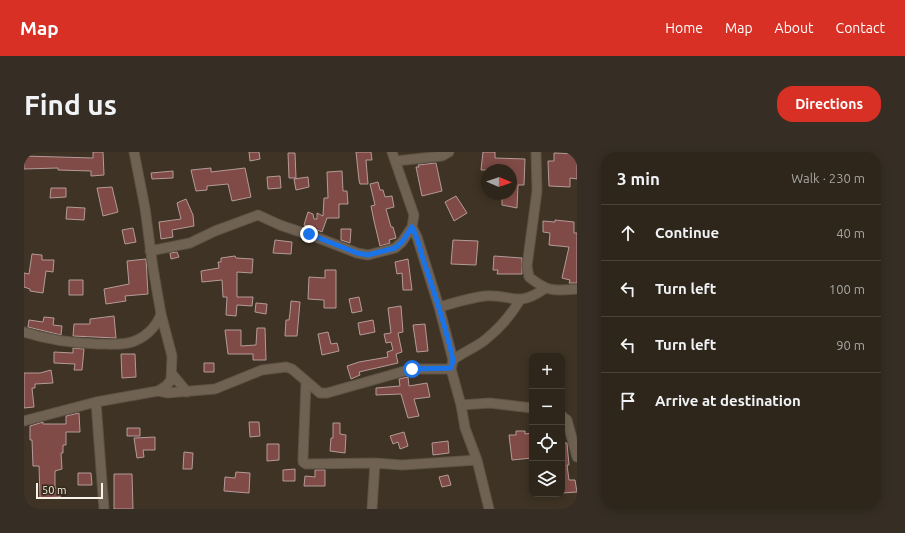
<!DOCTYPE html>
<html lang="en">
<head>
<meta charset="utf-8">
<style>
  :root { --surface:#2e261b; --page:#362e24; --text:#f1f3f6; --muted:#a7a5a3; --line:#49433a; --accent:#d93025 }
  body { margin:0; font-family:Ubuntu,sans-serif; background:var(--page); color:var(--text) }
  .controls { position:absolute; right:12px; bottom:12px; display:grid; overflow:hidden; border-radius:8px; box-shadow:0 2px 10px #0003 }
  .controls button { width:36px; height:36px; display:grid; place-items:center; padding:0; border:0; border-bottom:1px solid var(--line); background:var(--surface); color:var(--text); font:20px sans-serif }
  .compass { position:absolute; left:457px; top:12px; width:36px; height:36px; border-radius:50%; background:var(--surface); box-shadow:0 2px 10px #0003; rotate:92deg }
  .scale { position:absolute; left:12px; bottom:10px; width:67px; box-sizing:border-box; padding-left:4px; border:2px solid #f9f2e8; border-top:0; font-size:11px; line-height:14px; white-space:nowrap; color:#f9f2e8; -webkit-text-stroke:3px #34291a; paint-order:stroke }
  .stop { position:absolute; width:12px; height:12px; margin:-9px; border:3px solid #1a73e8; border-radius:50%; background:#fff }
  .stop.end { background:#1a73e8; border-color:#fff; box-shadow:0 1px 4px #0008 }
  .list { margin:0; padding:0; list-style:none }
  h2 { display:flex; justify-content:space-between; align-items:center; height:52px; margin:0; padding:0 16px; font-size:17px }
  h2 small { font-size:13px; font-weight:400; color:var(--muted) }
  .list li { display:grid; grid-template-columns:26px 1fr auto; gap:12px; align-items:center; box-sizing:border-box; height:56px; padding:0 16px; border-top:1px solid var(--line) }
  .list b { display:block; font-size:15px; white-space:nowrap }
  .list em { font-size:13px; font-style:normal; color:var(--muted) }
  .icon { flex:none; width:22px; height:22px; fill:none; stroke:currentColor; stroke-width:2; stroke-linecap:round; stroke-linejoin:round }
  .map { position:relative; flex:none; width:553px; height:357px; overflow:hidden; border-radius:16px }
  header { display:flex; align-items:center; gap:24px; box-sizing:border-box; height:56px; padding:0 20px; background:var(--accent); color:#fff }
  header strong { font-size:19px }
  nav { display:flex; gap:22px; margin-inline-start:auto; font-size:14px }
  .intro { display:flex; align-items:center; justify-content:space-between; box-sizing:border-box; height:96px; padding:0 24px }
  h1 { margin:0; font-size:28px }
  .button { padding:10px 18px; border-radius:16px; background:var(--accent); color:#fff; font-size:14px; font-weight:700 }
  main { display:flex; gap:24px; padding:0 24px }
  aside { flex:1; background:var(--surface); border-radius:16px; box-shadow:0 2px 10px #0003 }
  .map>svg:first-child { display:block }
</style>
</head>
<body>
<header>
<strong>Map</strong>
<nav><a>Home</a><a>Map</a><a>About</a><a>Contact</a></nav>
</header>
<div class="intro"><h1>Find us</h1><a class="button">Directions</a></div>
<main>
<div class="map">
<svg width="553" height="357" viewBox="0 0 553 357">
  <rect width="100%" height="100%" fill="#3e3324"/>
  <path fill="#804b46" stroke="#b49b99" d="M 69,0 L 79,0 L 80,23 L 67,24 L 67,19 L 34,18 L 34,16 L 0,17 L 0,4 L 69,6 Z
    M 225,0 L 235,0 L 236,7 L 226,9 Z
    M 332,0 L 347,0 L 348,8 L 342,8 L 344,32 L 336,32 L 335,28 Z
    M 459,0 L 471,0 L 471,6 L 501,7 L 500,33 L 494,33 L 493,56 L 478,53 L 478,42 L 487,42 L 487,18 L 470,16 L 470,18 L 457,18 Z
    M 264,1 L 271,1 L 272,26 L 265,26 Z
    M 530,1 L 553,2 L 553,27 L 546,26 L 546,35 L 525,34 L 524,9 L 530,9 Z
    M 412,11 L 418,39 L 398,44 L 392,15 L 395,15 L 394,13 Z
    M 187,16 L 187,20 L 221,16 L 227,45 L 208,49 L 204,32 L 183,34 L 183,38 L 172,39 L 167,18 Z
    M 149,19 L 149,26 L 128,27 L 127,21 Z
    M 318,19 L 319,39 L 323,39 L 324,52 L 315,52 L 315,66 L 303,66 L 298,80 L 280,73 L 284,60 L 289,62 L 290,67 L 293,67 L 293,61 L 299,64 L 300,46 L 304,46 L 303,20 Z
    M 256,24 L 257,36 L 244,37 L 243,25 Z
    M 284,25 L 285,35 L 272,38 L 270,27 Z
    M 354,30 L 356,38 L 359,38 L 361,45 L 368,44 L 370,55 L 362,57 L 367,75 L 369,75 L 372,86 L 365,88 L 366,91 L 356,94 L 350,69 L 347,54 L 351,53 L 346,32 Z
    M 88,35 L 94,60 L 79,64 L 73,36 Z
    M 27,36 L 42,36 L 42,45 L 26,46 Z
    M 432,44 L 443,61 L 430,69 L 421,50 Z
    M 162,47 L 169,63 L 170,74 L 148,78 L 149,85 L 137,87 L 135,70 L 157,67 L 153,51 Z
    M 43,55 L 61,56 L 60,68 L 42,67 Z
    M 531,68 L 550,70 L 550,81 L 553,81 L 553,131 L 545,131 L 546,128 L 538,126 L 545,95 L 525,93 L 526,81 L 519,80 L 519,69 L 531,70 Z
    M 109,76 L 112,90 L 101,92 L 98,78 Z
    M 317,77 L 327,77 L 326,91 L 317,88 Z
    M 251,88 L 268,90 L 267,102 L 249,101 Z
    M 429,88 L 454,89 L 452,113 L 427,112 Z
    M 153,100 L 155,105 L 147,107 L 146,101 Z
    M 8,102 L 18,103 L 18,108 L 30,108 L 29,120 L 22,119 L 19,141 L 6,139 L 6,137 L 0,135 L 0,121 L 5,122 Z
    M 211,104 L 212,106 L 229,107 L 228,121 L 213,120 L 213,145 L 229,145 L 228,154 L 213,153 L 212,164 L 202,163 L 203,145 L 199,145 L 198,128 L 178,130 L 177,119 L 195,116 L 194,110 L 197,110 L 197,106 Z
    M 470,104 L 498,106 L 498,122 L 473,122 L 474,118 L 469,118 Z
    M 122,107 L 124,142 L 101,144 L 102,149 L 82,152 L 80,137 L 105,132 L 103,109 Z
    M 384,107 L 388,138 L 379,138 L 378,121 L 373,122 L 371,110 Z
    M 301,118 L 312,118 L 312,156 L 300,156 L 300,148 L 284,147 L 285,125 L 301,126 Z
    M 45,128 L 59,128 L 59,143 L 45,143 Z
    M 335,145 L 338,159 L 328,161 L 325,147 Z
    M 267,149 L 276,150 L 273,184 L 261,184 L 262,168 L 265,168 L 266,161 Z
    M 232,151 L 243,152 L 242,162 L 231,160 Z
    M 377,154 L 379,180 L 374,181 L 378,200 L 372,202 L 374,211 L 335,220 L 336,223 L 327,227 L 323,214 L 335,210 L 364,205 L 363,200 L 369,198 L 367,190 L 362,191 L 360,182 L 367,181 L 364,156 Z
    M 90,164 L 92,186 L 49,184 L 50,172 L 66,172 L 66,167 Z
    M 20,165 L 30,166 L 29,173 L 38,174 L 37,183 L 4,175 L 5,168 L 19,170 Z
    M 349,168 L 351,180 L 336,183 L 334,171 Z
    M 401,172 L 404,199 L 393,200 L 389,173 Z
    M 233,176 L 241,176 L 242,208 L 229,208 L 229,202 L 204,202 L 201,178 L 217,178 L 217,194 L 232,193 Z
    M 304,180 L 307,192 L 313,191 L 315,199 L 298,203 L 294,182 Z
    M 49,196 L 60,197 L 58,218 L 50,218 L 51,212 L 30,211 L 30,200 L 49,201 Z
    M 97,202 L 111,202 L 112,225 L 98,226 Z
    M 180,211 L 190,211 L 190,220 L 180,220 Z
    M 27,218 L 29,231 L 11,232 L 11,236 L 8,236 L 10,255 L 0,256 L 0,221 L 16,221 Z
    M 384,225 L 385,234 L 403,231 L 406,245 L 390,247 L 395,264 L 384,266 L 377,242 L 352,243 L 352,236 L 376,234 L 375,227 Z
    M 55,261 L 56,280 L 42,280 L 42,293 L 39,293 L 39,301 L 37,301 L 38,317 L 31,319 L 31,336 L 36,336 L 36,345 L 16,346 L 15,314 L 9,314 L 8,288 L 6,288 L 6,274 L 19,270 L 19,272 L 42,272 L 42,264 Z
    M 225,270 L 235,270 L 236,284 L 226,285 Z
    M 309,271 L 316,271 L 316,282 L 322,283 L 321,301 L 306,299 L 307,286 L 309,286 Z
    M 103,276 L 116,276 L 116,284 L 103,284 Z
    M 492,279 L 501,279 L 501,282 L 508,281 L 508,306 L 488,308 L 485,283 L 492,283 Z
    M 380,280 L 384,294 L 376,297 L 374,290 L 369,292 L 366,284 Z
    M 131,285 L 131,298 L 119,298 L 120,305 L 113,306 L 110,286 Z
    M 424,289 L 425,301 L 409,303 L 408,291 Z
    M 538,291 L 543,291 L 545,313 L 543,313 L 545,328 L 551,328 L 553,340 L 538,341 Z
    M 243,292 L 255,292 L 255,308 L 243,309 Z
    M 160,300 L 169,301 L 168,317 L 159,317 Z
    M 271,317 L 271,329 L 259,329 L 259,318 Z
    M 291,318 L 301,318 L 301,334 L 280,334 L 281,324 L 291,325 Z
    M 212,320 L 226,321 L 225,341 L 200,339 L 201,325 L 211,326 Z
    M 54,321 L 67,321 L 68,333 L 54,333 Z
    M 90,322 L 108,322 L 109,357 L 90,357 Z
    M 424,323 L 427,333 L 418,335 L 415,325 Z"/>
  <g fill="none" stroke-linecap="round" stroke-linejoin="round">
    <defs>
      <path id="minor" d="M 368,0 L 390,63 L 388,75 L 393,85 L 415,155 L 429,208 L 427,217 L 437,253 L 441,276 L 453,308 L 465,357
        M 512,0 L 513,39 L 503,114 L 505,125 C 524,140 529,139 553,137
        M 372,9 L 418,4 L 425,0
        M 126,99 L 166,91 L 191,79 L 234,63 L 256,73 L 297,87 L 333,101 L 344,103 L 371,96 L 378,90 L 388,75
        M 415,155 C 430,151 445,146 461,144 C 488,142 493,156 520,137
        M 0,180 C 24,188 48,191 73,192 C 83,192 94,193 104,191 C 119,188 132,176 137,162
        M 429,208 C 439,200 451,196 461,188 C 475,177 487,163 496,148
        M 148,222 L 163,240
        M 282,231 L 279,306 L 279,310 L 282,312 L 351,311 L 378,313 L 453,308
        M 134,239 L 143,241 L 191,237 L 238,218 L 262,215 L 268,217 L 296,241 L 303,241 L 388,217 L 427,217
        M 72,250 L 80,357
        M 437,253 L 466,251 L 508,256
        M 538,264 L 543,268 L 553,305
        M 0,269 L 72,250 L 134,239 L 142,234 L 147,228 L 148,204 L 137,162 L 129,116 L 121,56 L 110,0
        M 348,357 L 351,311"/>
    </defs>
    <use href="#minor" stroke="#5c5245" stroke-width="11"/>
    <use href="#minor" stroke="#6f6252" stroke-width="9"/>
  </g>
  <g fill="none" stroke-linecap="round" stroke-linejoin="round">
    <path stroke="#1a73e8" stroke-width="5" d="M 285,82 L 333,101 L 344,103 L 371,96 L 378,90 L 388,75 C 394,86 396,98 400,110 C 411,143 422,175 429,208 L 427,216 L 388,217"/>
  </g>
</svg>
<div class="controls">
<button>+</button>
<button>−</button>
<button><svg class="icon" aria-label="locate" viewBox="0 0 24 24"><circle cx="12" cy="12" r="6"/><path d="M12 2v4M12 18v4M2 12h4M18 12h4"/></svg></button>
<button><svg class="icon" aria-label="layers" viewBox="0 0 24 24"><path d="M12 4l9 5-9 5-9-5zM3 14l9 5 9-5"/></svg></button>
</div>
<svg class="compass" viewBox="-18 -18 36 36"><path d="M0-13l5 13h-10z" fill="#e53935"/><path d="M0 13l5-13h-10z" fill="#a7a5a3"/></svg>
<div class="scale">50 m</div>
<div class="stop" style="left:388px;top:217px"></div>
<div class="stop end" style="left:285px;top:82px"></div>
</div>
<aside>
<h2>3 min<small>Walk · 230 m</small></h2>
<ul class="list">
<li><svg class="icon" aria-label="ahead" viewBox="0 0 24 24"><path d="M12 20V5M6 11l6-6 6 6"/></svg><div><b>Continue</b></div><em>40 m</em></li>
<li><svg class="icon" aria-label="left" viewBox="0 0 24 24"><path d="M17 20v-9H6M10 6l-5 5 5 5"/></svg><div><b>Turn left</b></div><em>100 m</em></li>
<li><svg class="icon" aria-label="left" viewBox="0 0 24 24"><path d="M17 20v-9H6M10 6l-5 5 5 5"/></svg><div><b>Turn left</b></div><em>90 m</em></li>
<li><svg class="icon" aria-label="arrive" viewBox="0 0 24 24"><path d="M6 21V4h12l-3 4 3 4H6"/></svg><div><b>Arrive at destination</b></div></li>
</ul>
</aside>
</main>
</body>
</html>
